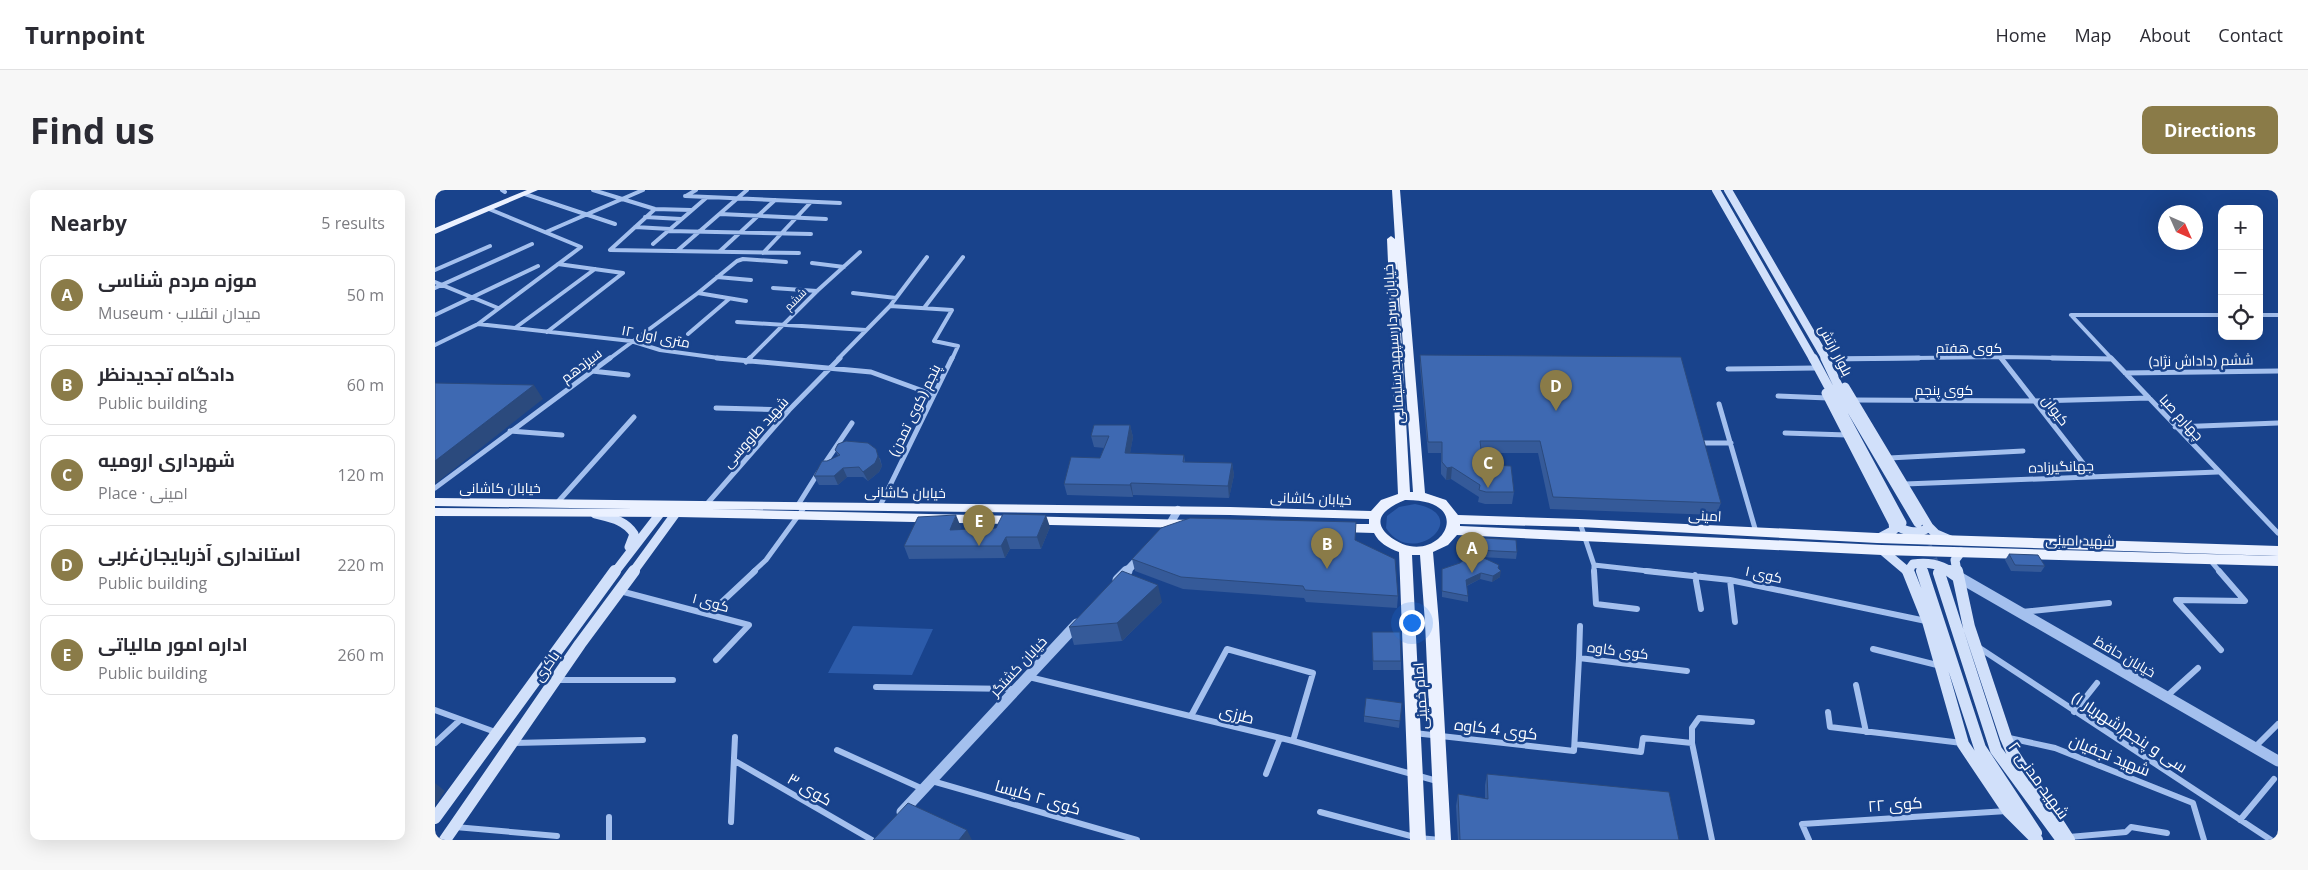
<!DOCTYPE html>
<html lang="en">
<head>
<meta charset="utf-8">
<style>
  :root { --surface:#fff; --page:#f7f7f7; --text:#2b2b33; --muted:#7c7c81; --line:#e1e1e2; --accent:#8a7b48 }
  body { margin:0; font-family:"Open Sans",Cairo,sans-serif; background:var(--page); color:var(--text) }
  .controls { position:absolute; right:15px; top:15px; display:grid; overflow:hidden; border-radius:10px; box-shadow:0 5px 20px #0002 }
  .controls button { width:45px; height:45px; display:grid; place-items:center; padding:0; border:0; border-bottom:1px solid var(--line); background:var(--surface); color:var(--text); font:25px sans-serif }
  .compass { position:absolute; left:1723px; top:15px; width:45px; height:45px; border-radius:50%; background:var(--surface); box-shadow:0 5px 20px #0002; rotate:135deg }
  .you { position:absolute; left:976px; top:432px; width:18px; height:18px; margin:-12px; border:4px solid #fff; border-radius:50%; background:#1a73e8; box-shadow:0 0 0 8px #1a73e833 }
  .badge { display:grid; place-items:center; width:32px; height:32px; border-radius:50%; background:var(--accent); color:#fff; font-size:16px; font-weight:700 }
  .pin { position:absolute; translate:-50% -41px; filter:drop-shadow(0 1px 2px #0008) }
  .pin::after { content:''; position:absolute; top:26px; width:18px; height:15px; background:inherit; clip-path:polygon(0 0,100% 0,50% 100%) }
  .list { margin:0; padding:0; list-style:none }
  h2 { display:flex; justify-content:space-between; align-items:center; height:65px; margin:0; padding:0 20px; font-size:21px }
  h2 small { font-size:16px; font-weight:400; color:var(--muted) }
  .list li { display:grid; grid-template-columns:32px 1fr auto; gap:15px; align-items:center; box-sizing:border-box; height:80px; margin:0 10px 10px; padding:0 10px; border:1px solid var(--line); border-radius:10px }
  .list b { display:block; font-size:19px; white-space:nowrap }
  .list p { margin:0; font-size:16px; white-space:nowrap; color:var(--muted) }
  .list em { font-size:16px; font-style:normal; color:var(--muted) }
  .icon { flex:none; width:28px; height:28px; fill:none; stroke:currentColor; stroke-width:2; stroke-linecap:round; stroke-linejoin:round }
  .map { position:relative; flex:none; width:1843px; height:650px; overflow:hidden; border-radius:10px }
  header { display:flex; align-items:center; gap:30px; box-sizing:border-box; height:70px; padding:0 25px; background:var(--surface); border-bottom:1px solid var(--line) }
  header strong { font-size:24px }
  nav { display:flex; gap:28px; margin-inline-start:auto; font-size:18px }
  .intro { display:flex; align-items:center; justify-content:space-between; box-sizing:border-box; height:120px; padding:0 30px }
  h1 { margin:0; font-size:35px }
  .button { padding:12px 22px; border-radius:10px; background:var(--accent); color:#fff; font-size:18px; font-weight:700 }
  main { display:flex; gap:30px; padding:0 30px }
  aside { flex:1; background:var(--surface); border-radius:10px; box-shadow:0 5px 20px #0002 }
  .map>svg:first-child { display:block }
</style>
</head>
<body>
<header>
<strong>Turnpoint</strong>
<nav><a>Home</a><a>Map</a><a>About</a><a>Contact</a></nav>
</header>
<div class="intro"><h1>Find us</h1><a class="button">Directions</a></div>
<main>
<aside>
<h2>Nearby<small>5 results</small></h2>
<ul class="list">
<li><span class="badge">A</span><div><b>موزه مردم شناسی</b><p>Museum · میدان انقلاب</p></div><em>50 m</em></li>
<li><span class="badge">B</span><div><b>دادگاه تجدیدنظر</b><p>Public building</p></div><em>60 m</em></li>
<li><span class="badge">C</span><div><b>شهرداری ارومیه</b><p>Place · امینی</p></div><em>120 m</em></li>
<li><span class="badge">D</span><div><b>استانداری آذربایجان‌غربی</b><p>Public building</p></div><em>220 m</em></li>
<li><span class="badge">E</span><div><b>اداره امور مالیاتی</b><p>Public building</p></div><em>260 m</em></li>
</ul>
</aside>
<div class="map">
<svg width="1843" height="650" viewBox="0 0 1843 650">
  <rect width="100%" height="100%" fill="#19438c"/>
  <path fill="#2c5baa" d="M 980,314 C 1040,325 978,380 951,338 L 952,326 L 964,317 Z
    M 418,436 L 498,439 L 477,485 L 393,483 Z"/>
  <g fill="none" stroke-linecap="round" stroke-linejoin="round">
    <path stroke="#3c5f9d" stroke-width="9" stroke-dasharray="9 5" stroke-linecap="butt" d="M 1487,343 L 1503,382"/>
    <path stroke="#a4c0ee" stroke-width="4" d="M 67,0 L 70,2
      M 158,0 L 220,19 L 256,20
      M 90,4 L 180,34
      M 250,6 L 405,13
      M 251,6 L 261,0
      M 54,19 L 146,57
      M 285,24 L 391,29
      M 210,27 L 246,29
      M 200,37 L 235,39
      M 233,41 L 376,44
      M 111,42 L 208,0
      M 218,54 L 271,8
      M 175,60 L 364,63
      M 175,60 L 220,19
      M 242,61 L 312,0
      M 284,62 L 340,10
      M 328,63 L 376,12
      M 377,73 L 409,77
      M 123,74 L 188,83
      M 0,80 L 55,56
      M 282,87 L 316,90
      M 0,92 L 63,118
      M 0,98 L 97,54
      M 338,98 L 382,101
      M 263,103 L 311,111
      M 418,103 L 461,108
      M 455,116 L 517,120 L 499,151 L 523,156 L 517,169
      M 489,118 L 528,67
      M 0,125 L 103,76
      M 1636,125 L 1677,169
      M 1636,125 L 1787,125
      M 1824,125 L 1843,125
      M 302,132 L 431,140
      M 43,134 L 196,151 L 225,160 L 291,169
      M 80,138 L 160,79
      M 112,142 L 188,83
      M 253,144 L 294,109
      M 0,155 L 43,134 L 146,57
      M 1565,167 L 1567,169
      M 174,169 L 263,103 L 302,71 L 308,69 L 351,72
      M 314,169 L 382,101 L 425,62
      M 403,169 L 455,116 L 492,67
      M 1391,169 L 1565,167 L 1677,169"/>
    <path stroke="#a4c0ee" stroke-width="5" d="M 282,168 L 436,182 L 499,205
      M 1566,168 L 1658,286
      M 1617,168 L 1677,169
      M 1676,168 L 1843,343
      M 1391,169 L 1484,168
      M 311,172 L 315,168
      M 1293,179 L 1380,178
      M 157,181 L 193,185
      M 1690,183 L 1843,181
      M 1343,206 L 1393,208
      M 1419,210 L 1600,211 L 1714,208
      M 1284,214 L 1321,342
      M 281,218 L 354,220
      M 1740,237 L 1843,233
      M 75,241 L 127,245
      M 1350,243 L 1412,245
      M 1268,253 L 1296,253
      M 1454,268 L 1588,261
      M 388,276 L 417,233
      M 1470,294 L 1783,282
      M 0,298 L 175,168
      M 122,313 L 199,227
      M 271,315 L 354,220 L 405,168
      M 363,315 L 383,283
      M 445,316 L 517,168
      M 1145,333 L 1159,375 L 1159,382
      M 1775,370 L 1785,382
      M 1159,375 L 1222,382
      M 318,382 L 331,370 L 371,315"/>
    <path stroke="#a4c0ee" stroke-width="6" d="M 1159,381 L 1161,414 L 1202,419
      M 1211,381 L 1295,390 L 1491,431
      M 1784,381 L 1810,411 L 1741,410 L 1786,460
      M 1260,385 L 1266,419
      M 1295,390 L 1300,432
      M 185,401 L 314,435 L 281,470
      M 1587,422 L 1674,413
      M 274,424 L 320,381
      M 1543,457 L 1836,650
      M 1438,459 L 1506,476
      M 1144,468 L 1145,436
      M 594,487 L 858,551 L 1002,591
      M 122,490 L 238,490
      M 1421,495 L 1431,542
      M 441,497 L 580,499
      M 1732,506 L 1763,478
      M 0,520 L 63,543
      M 1393,522 L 1395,537 L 1527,553
      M 1639,522 L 1662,493
      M 756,526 L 792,459 L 878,483 L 858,551
      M 979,543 L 1139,561 L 1144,468 L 1252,481
      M 1574,548 L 1620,558 L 1758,613 L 1769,650
      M 0,553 L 25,530
      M 79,553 L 208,550
      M 1140,554 L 1206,562 L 1208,548 L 1257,553
      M 1820,557 L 1843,534
      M 402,560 L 488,599
      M 300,571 L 437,650
      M 831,584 L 845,548
      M 497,591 L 702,650
      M 885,622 L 983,648 L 1006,650
      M 174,627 L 174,650
      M 1805,630 L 1839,589
      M 296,632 L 300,547
      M 20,637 L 122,646
      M 1634,647 L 1691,642 L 1696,637 L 1732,643
      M 1277,650 L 1257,553 L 1257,538 L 1264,528 L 1317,532
      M 1374,650 L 1367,634 L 1572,621"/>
    <path stroke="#a4c0ee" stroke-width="8" d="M 732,339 L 743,320
      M 691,382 L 705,367"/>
    <path stroke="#a4c0ee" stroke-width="11" d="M 1522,386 L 1843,571
      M 683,390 L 692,381
      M 467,622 L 642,434"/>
    <path stroke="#d1e0fa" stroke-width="8" d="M 1281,0 L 1378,169
      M 1293,0 L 1391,169"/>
    <path stroke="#d1e0fa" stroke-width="9" d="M 1378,168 L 1467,333
      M 1390,168 L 1408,206 L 1483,333
      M 1410,197 L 1494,337 L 1501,344 L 1515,350
      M 1391,203 L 1458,333 L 1459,340 L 1444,348
      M 160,324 C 176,328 190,330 199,344 L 194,357
      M 1458,333 C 1468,341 1483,346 1494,337
      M 1447,360 L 1473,382
      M 1473,381 L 1478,374 C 1493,372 1504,374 1517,382
      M 180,382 L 230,317
      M 198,382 L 246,316
      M 1522,382 L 1520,370 L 1526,362"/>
    <path stroke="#d1e0fa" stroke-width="12" d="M 1473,381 L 1493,431 L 1528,554 L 1573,621 L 1602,650
      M 1487,381 L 1545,558 L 1601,643
      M 1515,381 L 1522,386
      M 1522,381 L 1534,437 L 1571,548 L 1577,562 L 1634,650
      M 1504,383 L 1561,560 L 1627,650
      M 0,628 L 180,381
      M 10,650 L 145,454 L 199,381"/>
    <path fill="#ebf1ff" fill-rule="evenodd" d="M 92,0 L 103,0 L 0,44 L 0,38 Z
      M 957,0 L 965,0 L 990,303 L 1011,310 L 1023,325 L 1145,329 L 1442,343 L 1843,356 L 1843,366 L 1442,353 L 1145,337 L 1025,334 L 1025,336 L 1447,355 L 1843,366 L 1843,376 L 1447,365 L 1022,345 L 1013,355 L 998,362 L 1004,433 L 1016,650 L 1000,650 L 990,433 L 985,365 L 977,365 L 991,650 L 975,650 L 964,362 C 953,358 944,353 939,343 L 905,342 L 899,338 L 905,334 L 934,334 L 934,329 L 795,325 L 274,319 L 757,330 L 763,334 L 757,338 L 242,327 L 0,326 L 0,318 L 199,319 L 0,316 L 0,308 L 795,317 L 936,321 L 946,310 L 963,304 L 952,49 L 956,46 L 960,49 ZM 962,70 L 978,302 L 975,302 ZM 970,310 C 1049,309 1000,385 953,345 C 934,328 955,316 970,310 Z"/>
  </g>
  <path fill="#355a99" d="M 985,165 L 1286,313 L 1281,325 L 1115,319 L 1103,263 L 1047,263 L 1047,268 L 1058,275 L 1079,302 L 1077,314 L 1050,314 L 1043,312 L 1044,307 L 1016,289 L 1011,290 L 1006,284 L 1006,263 L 993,263 L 985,176 Z
    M 695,235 L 698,247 L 695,263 L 749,265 L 750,272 L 797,273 L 799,285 L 794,308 L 698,305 L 698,307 L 632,305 L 629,294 L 665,268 L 669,258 L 659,257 L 656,246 Z
    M 400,260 L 445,268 L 447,276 L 444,282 L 433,291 L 428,287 L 412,287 L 403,295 L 384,295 L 379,286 L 392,271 L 403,266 Z
    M 526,337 L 525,339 L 615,337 L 606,359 L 575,359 L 570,368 L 474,369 L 469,356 Z
    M 921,350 L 963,406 L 962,418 L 871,412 L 869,408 L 748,399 L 700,381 L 697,369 Z
    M 1041,360 L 1082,362 L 1081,369 L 1046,367 L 1064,379 L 1065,387 L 1057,392 L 1045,389 L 1032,396 L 1033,406 L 1033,412 L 1007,407 L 1007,379 L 1025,373 L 1041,364 Z
    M 1574,364 L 1610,376 L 1606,382 L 1576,381 L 1570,370 Z
    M 727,412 L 687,451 L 639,455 L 634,437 Z
    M 937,442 L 966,471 L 966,480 L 938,480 Z
    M 966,519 L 964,538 L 929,532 L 929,526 Z
    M 1052,584 L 1244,650 L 1023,650 L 1021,616 L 1023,604 L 1050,609 L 1050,595 Z"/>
  <path fill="#2b4a7d" d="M 99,195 L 108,209 L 0,294 L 0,271 Z
    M 695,235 L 698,247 L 693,275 L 690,263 Z
    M 441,259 L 447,276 L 444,282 L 433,291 L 428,282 Z
    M 797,273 L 799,285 L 794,308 L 793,296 Z
    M 1017,277 L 1016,289 L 1011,290 L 1012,278 Z
    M 408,278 L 412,287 L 403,295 L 399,286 Z
    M 696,293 L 698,305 L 698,307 L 695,295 Z
    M 521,325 L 526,337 L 519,352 L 515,340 Z
    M 611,325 L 615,337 L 606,359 L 602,347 Z
    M 571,347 L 575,359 L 570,368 L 566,356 Z
    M 1064,375 L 1063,381 L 1066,381 L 1065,387 L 1057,392 L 1058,386 Z
    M 1046,383 L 1045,389 L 1031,396 L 1031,390 Z
    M 723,395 L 727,412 L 687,451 L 682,433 Z
    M 0,593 L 10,601 L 0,615 Z
    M 532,640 L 537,650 L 524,650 Z"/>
  <path fill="#3e69b2" stroke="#2b4a7d" d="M 985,165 L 1246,167 L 1286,313 L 1118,307 L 1105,251 L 1045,251 L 1047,268 L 1057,269 L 1058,275 L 1076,276 L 1079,302 L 1051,302 L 1044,300 L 1045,295 L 1017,277 L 1012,278 L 1007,272 L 1007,252 L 993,252 Z
    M 0,193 L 99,195 L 0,271 Z
    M 659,235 L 695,235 L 690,263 L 749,265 L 748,272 L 797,273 L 793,296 L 696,293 L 695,295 L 629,294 L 636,267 L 665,268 L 674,246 L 656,246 Z
    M 411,251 L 433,253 L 441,259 L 443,266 L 440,273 L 428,282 L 424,277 L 408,278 L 399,286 L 379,286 L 387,271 L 392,271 L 405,265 L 400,260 L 403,254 Z
    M 568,324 L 611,325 L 602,347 L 571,347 L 566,356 L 469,356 L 483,327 L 521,325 L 515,340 L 561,338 Z
    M 755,328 L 921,332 L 920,350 L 960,369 L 963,406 L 870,400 L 868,396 L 746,387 L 697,369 L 726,338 Z
    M 1049,348 L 1081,350 L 1082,362 L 1041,360 Z
    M 1038,363 L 1064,375 L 1063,378 L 1066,381 L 1058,386 L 1046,383 L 1031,390 L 1033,406 L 1007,401 L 1007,379 L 1025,373 Z
    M 1574,364 L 1603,365 L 1610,376 L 1580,375 Z
    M 687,381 L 723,395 L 682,433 L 634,437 Z
    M 937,442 L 965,442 L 966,471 L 938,471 Z
    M 931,508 L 967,513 L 965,531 L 929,526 Z
    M 1052,584 L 1234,602 L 1244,650 L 1025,650 L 1023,604 L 1053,609 Z
    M 473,613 L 532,640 L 524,650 L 438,650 Z"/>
  <g text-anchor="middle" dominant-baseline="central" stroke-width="5" stroke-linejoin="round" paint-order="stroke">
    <g font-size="11" fill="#fff" stroke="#19438c">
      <text transform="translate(360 109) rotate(-45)">ششم</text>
    </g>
    <g font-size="14" fill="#fff" stroke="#19438c">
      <text transform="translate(221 146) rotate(11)">۱۲ متری اول</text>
      <text transform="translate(958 154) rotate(-94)">خیابان سردار سپهبد سلیمانی</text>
      <text x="1534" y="157">کوی هفتم</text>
      <text transform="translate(1401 160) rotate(62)">بلوار ارتش</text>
      <text transform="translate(1766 170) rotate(-1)">ششم (داداش نژاد)</text>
      <text transform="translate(146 175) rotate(-37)">سیزدهم</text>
      <text x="1509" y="199">کوی پنجم</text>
      <text transform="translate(479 220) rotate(-64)">پنجم (کوی تمدن)</text>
      <text transform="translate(1621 220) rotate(52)">کیوان</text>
      <text transform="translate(1747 227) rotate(47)">چهارم صبا</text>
      <text transform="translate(320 242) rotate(-48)">شهید طاووسی</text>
      <text transform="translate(1626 276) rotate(-2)">جهانگیرزاده</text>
      <text x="65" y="297">خیابان کاشانی</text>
      <text transform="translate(470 302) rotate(1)">خیابان کاشانی</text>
      <text transform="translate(876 308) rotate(2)">خیابان کاشانی</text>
      <text transform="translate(1270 325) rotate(3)">امینی</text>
      <text transform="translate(1645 350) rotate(1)">شهید امینی</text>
      <text transform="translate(1329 384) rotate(12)">کوی ۱</text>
      <text transform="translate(276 412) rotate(15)">کوی ۱</text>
      <text transform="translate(1183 460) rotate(7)">کوی کاوه</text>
      <text transform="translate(1690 466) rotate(30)">خیابان حافظ</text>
      <text transform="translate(111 476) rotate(-55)">باکری</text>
      <text transform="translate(583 476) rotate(-47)">خیابان کشتگر</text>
      <text transform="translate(985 506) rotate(-94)">امام خمینی</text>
    </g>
    <g font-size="16" fill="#fff" stroke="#19438c">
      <text transform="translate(802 524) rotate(14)">طرزی</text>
      <text transform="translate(1061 539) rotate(7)">کوی 4 کاوه</text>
      <text transform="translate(1695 542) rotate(33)">سی و پنجم(شهریار ۱)</text>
      <text transform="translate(1675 565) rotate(22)">شهید نجفیان</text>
      <text transform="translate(1604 590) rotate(54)">شهید مدنی ۲</text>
      <text transform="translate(375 599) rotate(30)">کوی ۳</text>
      <text transform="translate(603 607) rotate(16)">کوی ۲ کلیسا</text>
      <text transform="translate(1460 614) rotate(-4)">کوی ۲۲</text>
    </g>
  </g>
</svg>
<div class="controls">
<button>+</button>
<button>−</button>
<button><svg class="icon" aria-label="locate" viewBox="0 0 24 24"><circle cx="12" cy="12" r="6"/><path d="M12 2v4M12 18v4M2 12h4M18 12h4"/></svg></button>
</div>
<svg class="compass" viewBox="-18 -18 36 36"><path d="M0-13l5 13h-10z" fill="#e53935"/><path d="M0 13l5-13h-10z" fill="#7c7c81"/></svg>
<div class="you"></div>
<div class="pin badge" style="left:1037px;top:383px">A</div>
<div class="pin badge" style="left:892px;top:379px">B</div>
<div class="pin badge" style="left:1053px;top:298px">C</div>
<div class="pin badge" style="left:1121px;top:221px">D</div>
<div class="pin badge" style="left:544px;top:356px">E</div>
</div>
</main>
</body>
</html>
